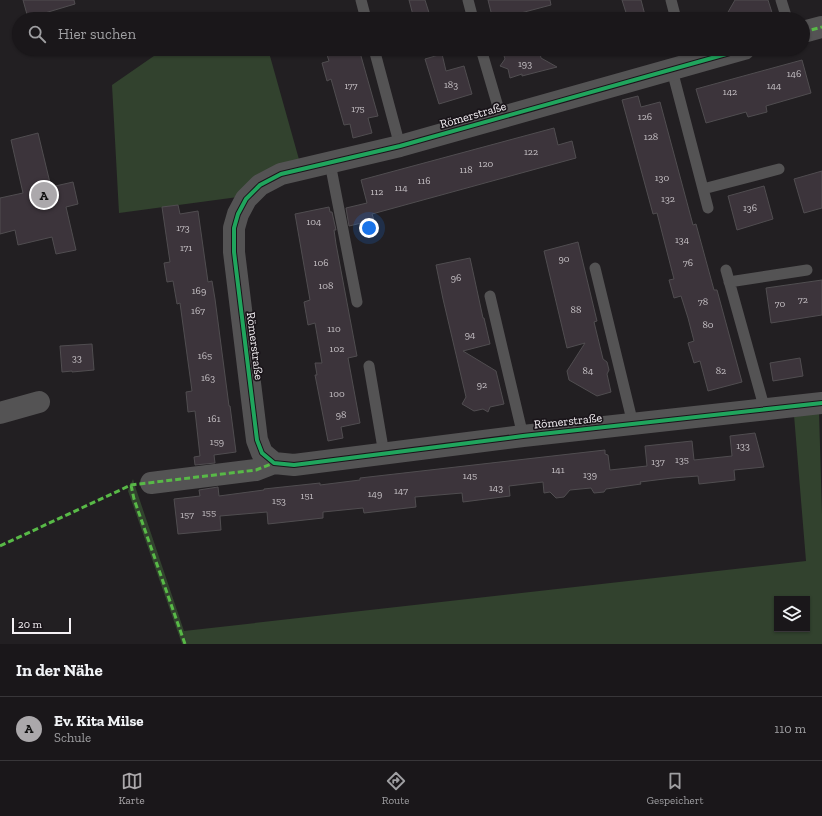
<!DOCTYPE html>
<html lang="de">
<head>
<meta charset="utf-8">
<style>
  :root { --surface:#1a171a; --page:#272427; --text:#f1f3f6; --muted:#9f9fa2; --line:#383639; --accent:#aba8ab }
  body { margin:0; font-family:"Zilla Slab",serif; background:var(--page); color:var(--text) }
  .controls { position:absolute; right:12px; bottom:12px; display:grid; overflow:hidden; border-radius:0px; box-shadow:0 1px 3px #0004 }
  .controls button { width:36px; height:36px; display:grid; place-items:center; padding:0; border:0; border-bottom:1px solid var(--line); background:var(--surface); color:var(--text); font:20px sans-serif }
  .scale { position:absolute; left:12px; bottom:10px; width:59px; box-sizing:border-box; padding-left:4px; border:2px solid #f5f1f5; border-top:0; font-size:11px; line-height:14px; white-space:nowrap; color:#f5f1f5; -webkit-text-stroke:3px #1a151a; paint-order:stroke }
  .you { position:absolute; left:369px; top:228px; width:14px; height:14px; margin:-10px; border:3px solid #fff; border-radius:50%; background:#1a73e8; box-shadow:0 0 0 6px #1a73e833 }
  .badge { display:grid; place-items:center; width:26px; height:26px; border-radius:50%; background:var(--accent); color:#111; font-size:13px; font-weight:700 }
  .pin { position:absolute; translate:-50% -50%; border:2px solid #fff; box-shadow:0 1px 4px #0006 }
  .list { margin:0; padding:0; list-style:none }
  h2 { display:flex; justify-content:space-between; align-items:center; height:52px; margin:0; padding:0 16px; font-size:17px }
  h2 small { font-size:13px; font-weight:400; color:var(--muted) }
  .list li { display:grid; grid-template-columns:26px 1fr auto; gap:12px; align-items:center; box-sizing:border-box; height:64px; padding:0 16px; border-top:1px solid var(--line) }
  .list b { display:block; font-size:15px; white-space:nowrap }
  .list p { margin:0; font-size:13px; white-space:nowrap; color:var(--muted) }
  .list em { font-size:13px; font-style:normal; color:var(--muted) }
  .icon { flex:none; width:22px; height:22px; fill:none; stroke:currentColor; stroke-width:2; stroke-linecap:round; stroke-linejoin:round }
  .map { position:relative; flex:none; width:822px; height:644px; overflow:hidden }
  .search { position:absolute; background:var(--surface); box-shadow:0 1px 3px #0004; left:12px; right:12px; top:12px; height:44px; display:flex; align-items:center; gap:10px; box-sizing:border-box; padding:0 14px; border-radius:22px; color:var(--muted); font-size:15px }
  .sheet { height:116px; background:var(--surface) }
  nav { display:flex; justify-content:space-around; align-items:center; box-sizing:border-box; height:56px; border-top:1px solid var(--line); background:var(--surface); font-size:11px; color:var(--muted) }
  nav a { display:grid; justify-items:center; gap:2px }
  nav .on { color:var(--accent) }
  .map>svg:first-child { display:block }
</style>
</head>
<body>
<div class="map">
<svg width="822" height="644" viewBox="0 0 822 644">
  <rect width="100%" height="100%" fill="#221f22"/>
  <path fill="#32422e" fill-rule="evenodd" d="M 164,49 L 268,49 L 300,163 L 238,197 L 119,213 L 112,85 Z
    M 819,412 L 822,514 L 822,644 L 182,644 L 128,491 L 133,479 L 136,489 L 184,631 L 806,561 L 794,415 ZM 777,599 L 807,599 L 807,629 L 777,629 Z"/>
  <path fill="#3c343b" stroke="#504d50" d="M 23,0 L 74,0 L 75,4 L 28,18 Z
    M 409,0 L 425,0 L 431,19 L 414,19 Z
    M 488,0 L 550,0 L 551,5 L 498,19 L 492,16 Z
    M 622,0 L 641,0 L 646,19 L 628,19 Z
    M 735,0 L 768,0 L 774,19 L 724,19 Z
    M 325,49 L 359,49 L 378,116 L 368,118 L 372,133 L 353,138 L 350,124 L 344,125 L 331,79 L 327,81 L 322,63 L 329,61 Z
    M 502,49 L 539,49 L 541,58 L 557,67 L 522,76 L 522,74 L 510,78 L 508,69 L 500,66 L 505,59 Z
    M 442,54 L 446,71 L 464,66 L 472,94 L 439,104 L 425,59 Z
    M 802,60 L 811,93 L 766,106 L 767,112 L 748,117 L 746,112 L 706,123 L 696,89 Z
    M 638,96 L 641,107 L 660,102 L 693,225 L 696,224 L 714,290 L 717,290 L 742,382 L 708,391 L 700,361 L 694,363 L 688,343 L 694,341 L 688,318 L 681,296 L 674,298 L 669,280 L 674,279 L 657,213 L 653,214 L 622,100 Z
    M 554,128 L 558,145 L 572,141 L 576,158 L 372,214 L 374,220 L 349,226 L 346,208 L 367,203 L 361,180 Z
    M 38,133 L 51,187 L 73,182 L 78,204 L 66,207 L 76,250 L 56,254 L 52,237 L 18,245 L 15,230 L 0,234 L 0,198 L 23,193 L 11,140 Z
    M 822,171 L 822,208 L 804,213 L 794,179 Z
    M 764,186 L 773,219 L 737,230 L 728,196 Z
    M 178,205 L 180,214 L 198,211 L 208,282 L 212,281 L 215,299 L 229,406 L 230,406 L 236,452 L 214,455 L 215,463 L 195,465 L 194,457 L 200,456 L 195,411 L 188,412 L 186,392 L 192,391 L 180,303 L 177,304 L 173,281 L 167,282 L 164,263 L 170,262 L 162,207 Z
    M 329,207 L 330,212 L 332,212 L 336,230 L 334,230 L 336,244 L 357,356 L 348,358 L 360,423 L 341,427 L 343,438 L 328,441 L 315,375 L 317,375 L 315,363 L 322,363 L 315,323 L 308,325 L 304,302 L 310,300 L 295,214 Z
    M 578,242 L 597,321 L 594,322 L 603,359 L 607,362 L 609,370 L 607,374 L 611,392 L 597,396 L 569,380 L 567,371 L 585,343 L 567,348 L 544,251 Z
    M 470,258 L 483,318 L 484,318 L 490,344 L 463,351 L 496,371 L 504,404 L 490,407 L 488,412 L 483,409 L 474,411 L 462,404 L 466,397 L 443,299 L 436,265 Z
    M 822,280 L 822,315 L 771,323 L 766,288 Z
    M 92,344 L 94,370 L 72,372 L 72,371 L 62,372 L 60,346 Z
    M 800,358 L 803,376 L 773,381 L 770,363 Z
    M 755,433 L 764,467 L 734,470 L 735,480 L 699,484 L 698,476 L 672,478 L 640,482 L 641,484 L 606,489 L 604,492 L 594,493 L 591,488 L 570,490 L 564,497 L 556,498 L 550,492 L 544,493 L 543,482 L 509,486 L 510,496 L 463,502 L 462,493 L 415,497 L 416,507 L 364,513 L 363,508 L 323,512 L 323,518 L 268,524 L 267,512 L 220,516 L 221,530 L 178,534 L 174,499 L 200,496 L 199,490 L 218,487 L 219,496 L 264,490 L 264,489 L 320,483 L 320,485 L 360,480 L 360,478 L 605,450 L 605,454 L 608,455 L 610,470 L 647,466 L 645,446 L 692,441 L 694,460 L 732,456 L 730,436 Z"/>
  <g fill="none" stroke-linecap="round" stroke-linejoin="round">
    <path stroke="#545354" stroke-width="11" d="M 361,0 L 366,19
      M 468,0 L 473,19
      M 671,0 L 676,19
      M 781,0 L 787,19
      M 374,49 L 400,146
      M 481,49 L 501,117
      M 685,49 L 689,64
      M 672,70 L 708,208
      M 330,163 L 357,302
      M 703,189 L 779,169
      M 595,268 L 633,424
      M 726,270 L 765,410
      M 729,282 L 807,270
      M 490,296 L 523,436
      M 369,366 L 384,454"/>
    <path stroke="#545354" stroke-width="22" d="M 803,32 L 822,27
      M 744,49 L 400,146 L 281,174 L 260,185 L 246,199 L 238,214 L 234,228 L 234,252 L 257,440 L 262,453 L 274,463 L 294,465 L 523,436 L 822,403
      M 0,413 L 39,402
      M 151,483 L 256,470 L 274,463"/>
    <path stroke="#58b947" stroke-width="3" stroke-dasharray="6 3" stroke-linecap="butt" d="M 803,32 L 822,27
      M 131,485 L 134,499 L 185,644
      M 0,546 L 131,485 L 256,470 L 274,463"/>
    <defs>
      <path id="cycleway" d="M 744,49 L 400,146 L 281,174 L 260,185 L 246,199 L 238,214 L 234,228 L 234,252 L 257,440 L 262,453 L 274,463 L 294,465 L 523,436 L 822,403"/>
    </defs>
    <use href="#cycleway" stroke="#1a151a" stroke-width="6"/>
    <use href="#cycleway" stroke="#20a55d" stroke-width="4"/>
  </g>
  <g text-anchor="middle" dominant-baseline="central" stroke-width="3.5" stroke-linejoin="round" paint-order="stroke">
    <g font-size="10" fill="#c7c2c6">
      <text x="525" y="64">193</text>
      <text x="794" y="74">146</text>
      <text x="451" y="85">183</text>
      <text x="351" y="86">177</text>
      <text x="774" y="86">144</text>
      <text x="730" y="92">142</text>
      <text x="358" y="109">175</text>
      <text x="645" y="117">126</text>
      <text x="651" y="137">128</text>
      <text x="531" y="152">122</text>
      <text x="486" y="164">120</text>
      <text x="466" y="170">118</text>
      <text x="662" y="178">130</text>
      <text x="424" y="181">116</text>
      <text x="401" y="188">114</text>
      <text x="377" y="192">112</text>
      <text x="668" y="199">132</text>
      <text x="750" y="208">136</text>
      <text x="314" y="222">104</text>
      <text x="183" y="228">173</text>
      <text x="682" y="240">134</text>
      <text x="186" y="248">171</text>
      <text x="564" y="259">90</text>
      <text x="321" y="263">106</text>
      <text x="688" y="263">76</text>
      <text x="456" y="278">96</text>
      <text x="326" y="286">108</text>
      <text x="199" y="291">169</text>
      <text x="803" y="300">72</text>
      <text x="703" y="302">78</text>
      <text x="780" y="304">70</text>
      <text x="576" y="310">88</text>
      <text x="198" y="311">167</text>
      <text x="708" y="325">80</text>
      <text x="334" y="329">110</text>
      <text x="470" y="335">94</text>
      <text x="337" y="349">102</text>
      <text x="205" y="356">165</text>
      <text x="77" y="358">33</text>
      <text x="588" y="371">84</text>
      <text x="721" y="371">82</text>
      <text x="208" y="378">163</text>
      <text x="482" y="385">92</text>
      <text x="337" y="394">100</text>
      <text x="341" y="415">98</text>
      <text x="214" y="419">161</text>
      <text x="217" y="442">159</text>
      <text x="743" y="446">133</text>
      <text x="682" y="460">135</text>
      <text x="658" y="462">137</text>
      <text x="558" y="470">141</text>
      <text x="590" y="475">139</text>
      <text x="470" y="476">145</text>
      <text x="496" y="488">143</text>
      <text x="401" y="491">147</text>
      <text x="375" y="494">149</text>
      <text x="307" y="496">151</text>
      <text x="279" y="501">153</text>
      <text x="209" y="513">155</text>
      <text x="187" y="515">157</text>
    </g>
    <g font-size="12" fill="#f5f1f5" stroke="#1a151a">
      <text transform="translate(473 115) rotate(-16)">Römerstraße</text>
      <text transform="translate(255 346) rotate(83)">Römerstraße</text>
      <text transform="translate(568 421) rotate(-6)">Römerstraße</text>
    </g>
  </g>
</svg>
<div class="controls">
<button><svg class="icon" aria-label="layers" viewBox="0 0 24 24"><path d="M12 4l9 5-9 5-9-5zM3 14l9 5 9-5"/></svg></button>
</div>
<div class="scale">20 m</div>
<div class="you"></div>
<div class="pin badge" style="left:44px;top:195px">A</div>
<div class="search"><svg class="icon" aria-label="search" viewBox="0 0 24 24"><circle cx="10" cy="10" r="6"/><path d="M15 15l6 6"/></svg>Hier suchen</div>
</div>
<section class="sheet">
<h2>In der Nähe<small></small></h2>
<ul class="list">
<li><span class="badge">A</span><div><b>Ev. Kita Milse</b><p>Schule</p></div><em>110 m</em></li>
</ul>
</section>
<nav>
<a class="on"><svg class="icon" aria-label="map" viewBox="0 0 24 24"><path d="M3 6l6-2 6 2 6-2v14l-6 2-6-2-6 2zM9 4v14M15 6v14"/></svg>Karte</a>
<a><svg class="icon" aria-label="directions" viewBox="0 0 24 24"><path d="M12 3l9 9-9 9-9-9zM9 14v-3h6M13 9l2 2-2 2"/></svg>Route</a>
<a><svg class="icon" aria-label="saved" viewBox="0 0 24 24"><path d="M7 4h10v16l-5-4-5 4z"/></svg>Gespeichert</a>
</nav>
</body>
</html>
